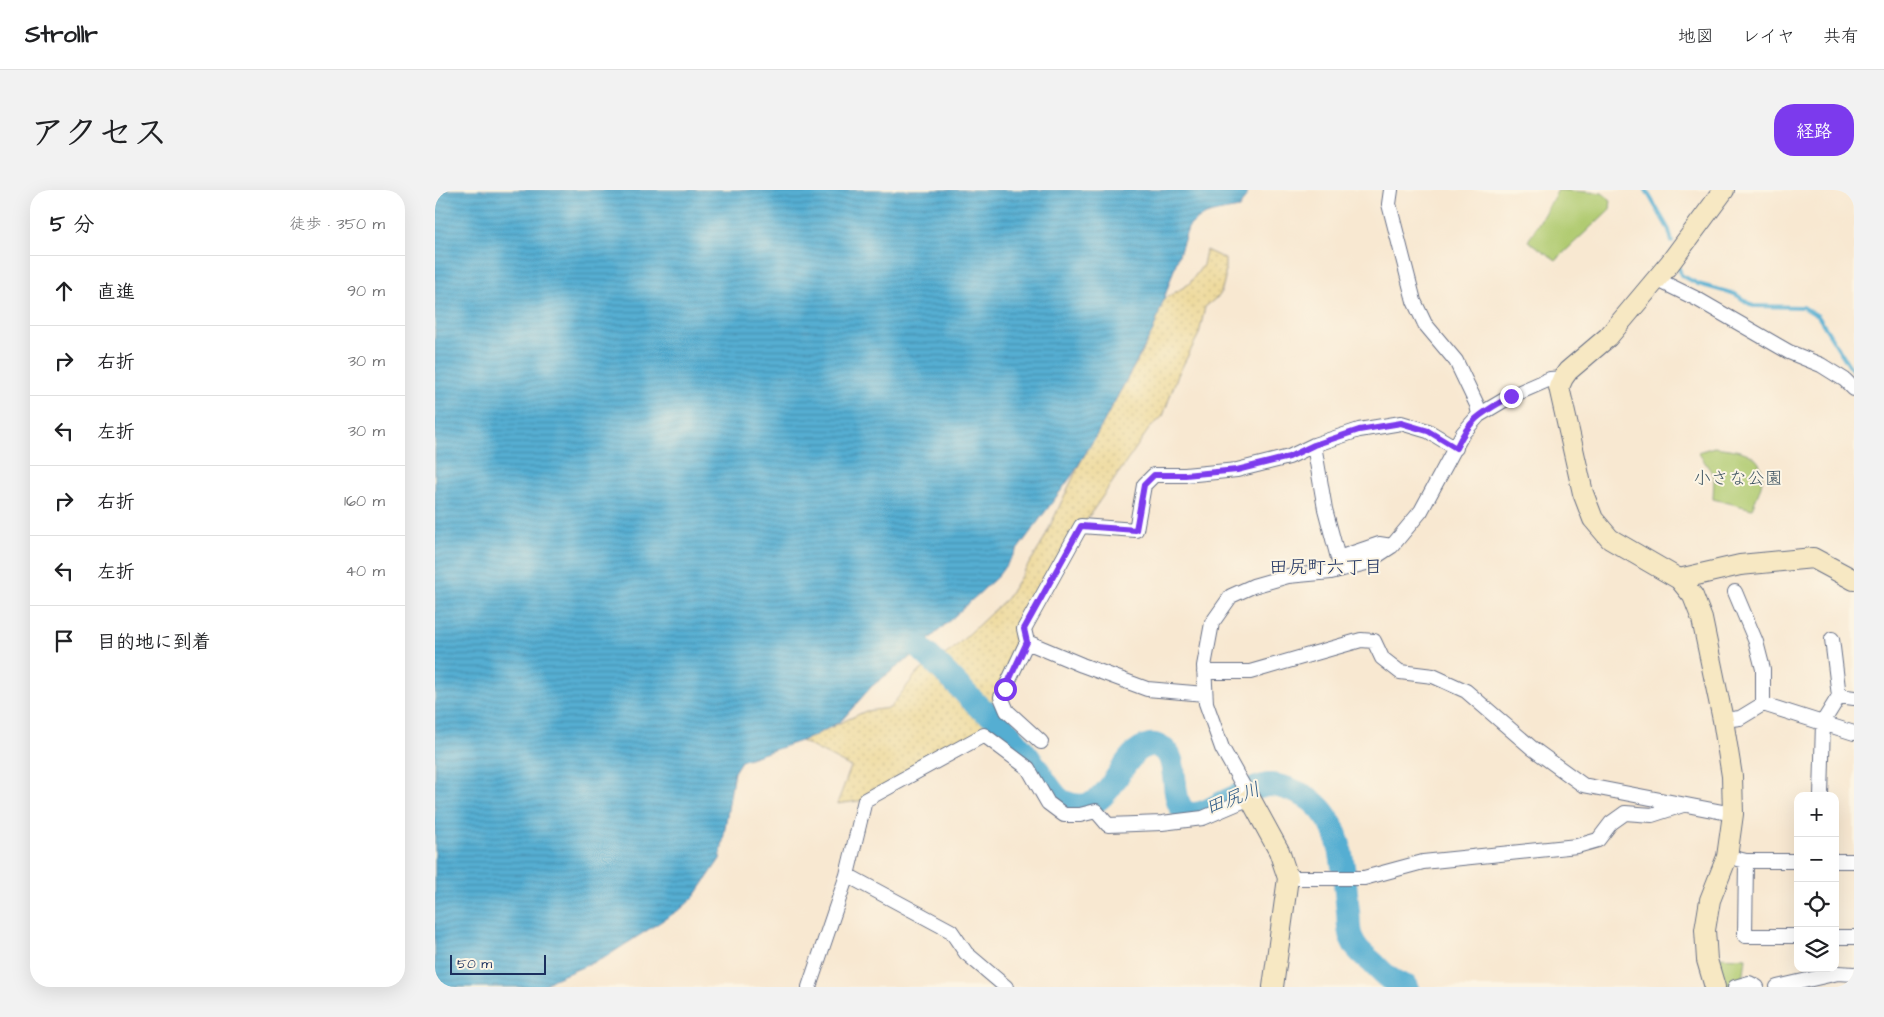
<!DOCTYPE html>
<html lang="ja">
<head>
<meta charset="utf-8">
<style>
  :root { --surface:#fff; --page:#f2f2f2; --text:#202124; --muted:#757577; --line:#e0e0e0; --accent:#7c3aed }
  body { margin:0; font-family:"Architects Daughter","Klee One",sans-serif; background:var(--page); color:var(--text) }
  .controls { position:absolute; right:15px; bottom:15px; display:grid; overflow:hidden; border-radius:10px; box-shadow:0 5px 20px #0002 }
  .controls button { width:45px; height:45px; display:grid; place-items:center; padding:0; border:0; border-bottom:1px solid var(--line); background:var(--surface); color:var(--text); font:25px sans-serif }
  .scale { position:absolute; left:15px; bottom:12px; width:96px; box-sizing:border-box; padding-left:5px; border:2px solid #1b2f5e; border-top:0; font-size:14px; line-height:18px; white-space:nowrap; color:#1b2f5e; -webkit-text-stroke:4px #fcf5e5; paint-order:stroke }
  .stop { position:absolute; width:15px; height:15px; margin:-11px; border:4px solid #7c3aed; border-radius:50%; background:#fff }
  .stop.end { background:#7c3aed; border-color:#fff; box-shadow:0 1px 5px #0008 }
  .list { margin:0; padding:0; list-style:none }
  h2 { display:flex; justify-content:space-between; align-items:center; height:65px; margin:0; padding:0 20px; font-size:21px }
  h2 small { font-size:16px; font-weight:400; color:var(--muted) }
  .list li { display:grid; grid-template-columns:32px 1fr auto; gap:15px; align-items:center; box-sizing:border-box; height:70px; padding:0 20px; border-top:1px solid var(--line) }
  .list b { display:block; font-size:19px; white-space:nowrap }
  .list em { font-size:16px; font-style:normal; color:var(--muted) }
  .icon { flex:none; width:28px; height:28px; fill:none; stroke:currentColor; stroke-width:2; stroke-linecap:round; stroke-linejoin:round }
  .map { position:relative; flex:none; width:1419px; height:797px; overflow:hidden; border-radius:20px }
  header { display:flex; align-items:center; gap:30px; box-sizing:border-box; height:70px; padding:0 25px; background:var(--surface); border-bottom:1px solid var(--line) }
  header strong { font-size:24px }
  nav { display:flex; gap:28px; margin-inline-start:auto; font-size:18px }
  .intro { display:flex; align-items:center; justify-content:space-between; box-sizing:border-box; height:120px; padding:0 30px }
  h1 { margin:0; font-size:35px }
  .button { padding:12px 22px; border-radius:20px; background:var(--accent); color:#fff; font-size:18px; font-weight:700 }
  main { display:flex; gap:30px; padding:0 30px }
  aside { flex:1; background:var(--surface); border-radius:20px; box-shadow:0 5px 20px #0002 }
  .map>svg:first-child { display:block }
</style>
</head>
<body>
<header>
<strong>Strollr</strong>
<nav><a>地図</a><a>レイヤ</a><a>共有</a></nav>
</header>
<div class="intro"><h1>アクセス</h1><a class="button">経路</a></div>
<main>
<aside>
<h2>5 分<small>徒歩 · 350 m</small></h2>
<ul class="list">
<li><svg class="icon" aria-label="ahead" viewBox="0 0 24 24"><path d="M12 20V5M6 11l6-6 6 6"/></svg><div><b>直進</b></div><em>90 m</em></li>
<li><svg class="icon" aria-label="right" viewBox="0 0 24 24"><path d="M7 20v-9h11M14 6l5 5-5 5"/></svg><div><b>右折</b></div><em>30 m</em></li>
<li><svg class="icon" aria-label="left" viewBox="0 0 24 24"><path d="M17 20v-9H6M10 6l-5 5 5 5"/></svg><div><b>左折</b></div><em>30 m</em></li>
<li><svg class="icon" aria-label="right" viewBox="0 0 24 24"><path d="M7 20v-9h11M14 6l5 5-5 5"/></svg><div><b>右折</b></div><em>160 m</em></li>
<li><svg class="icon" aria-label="left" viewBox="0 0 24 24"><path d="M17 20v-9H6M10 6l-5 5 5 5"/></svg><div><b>左折</b></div><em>40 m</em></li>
<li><svg class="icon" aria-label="arrive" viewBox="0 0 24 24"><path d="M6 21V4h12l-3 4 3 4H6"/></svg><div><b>目的地に到着</b></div></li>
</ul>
</aside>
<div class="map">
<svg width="1419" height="797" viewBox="0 0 1419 797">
  <defs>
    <pattern id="sand-dots" width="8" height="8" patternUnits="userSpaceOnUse" patternTransform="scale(1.25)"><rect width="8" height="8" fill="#eeda9e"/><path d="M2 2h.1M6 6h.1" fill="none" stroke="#ccbb8a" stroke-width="1.8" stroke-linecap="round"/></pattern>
    <pattern id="water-rules" width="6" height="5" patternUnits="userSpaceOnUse" patternTransform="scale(1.25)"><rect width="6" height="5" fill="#55aed2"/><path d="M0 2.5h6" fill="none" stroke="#468eae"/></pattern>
  </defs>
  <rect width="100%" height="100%" fill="#fcf5e5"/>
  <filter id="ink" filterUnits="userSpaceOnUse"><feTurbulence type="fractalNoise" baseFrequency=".02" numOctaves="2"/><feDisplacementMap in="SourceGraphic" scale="10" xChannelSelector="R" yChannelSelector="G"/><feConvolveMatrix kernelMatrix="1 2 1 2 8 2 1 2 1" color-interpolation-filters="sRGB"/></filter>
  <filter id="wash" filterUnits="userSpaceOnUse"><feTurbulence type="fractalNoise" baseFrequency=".0096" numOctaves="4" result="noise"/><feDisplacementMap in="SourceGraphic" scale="20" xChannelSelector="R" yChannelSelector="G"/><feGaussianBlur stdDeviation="1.12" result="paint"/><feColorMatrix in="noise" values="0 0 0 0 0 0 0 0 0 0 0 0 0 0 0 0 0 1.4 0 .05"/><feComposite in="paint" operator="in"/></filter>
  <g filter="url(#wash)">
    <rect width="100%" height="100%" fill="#f8e8d1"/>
    <path fill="#b0cb71" stroke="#667d68" d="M 1123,0 L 1167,3 L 1176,10 L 1175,19 L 1121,70 L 1093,51 Z
      M 1279,257 C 1300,260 1329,260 1327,289 C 1327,298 1320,310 1317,319 L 1278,309 L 1279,286 L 1263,262 Z
      M 1278,767 L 1311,768 L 1308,791 L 1291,796 L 1286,792 Z"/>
    <path fill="url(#sand-dots)" stroke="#84847e" d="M 771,60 L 790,69 L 790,89 L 785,105 L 770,117 L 764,144 L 742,187 L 728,226 L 714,239 L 641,345 L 597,425 L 560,529 L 528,557 L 430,610 L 402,614 L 416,577 L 366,551 L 431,521 L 455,518 L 482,483 L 517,460 L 572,408 L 606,355 L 645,273 L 709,159 L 729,109 L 754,94 L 768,75 Z"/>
    <path fill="url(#water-rules)" stroke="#386e98" d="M 0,0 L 814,0 L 812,5 L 804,18 C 784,22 766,22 753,38 L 718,141 L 661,246 L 638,284 L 563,386 L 474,468 L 437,496 L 406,531 L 377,547 L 306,571 L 299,582 L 285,669 L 260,706 L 247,718 L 169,768 L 119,789 L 106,797 L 0,797 Z"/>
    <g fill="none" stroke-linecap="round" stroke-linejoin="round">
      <path stroke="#55aed2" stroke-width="4" d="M 1211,0 L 1234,40 L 1237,52
        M 1244,78 L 1246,85 L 1263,94 L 1300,104 L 1318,116 L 1368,117 L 1383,126 L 1415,177 L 1419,181"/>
      <path stroke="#55aed2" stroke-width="24" d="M 485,458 C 506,477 525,498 545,518 C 549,521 554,523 558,526 C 573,540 588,560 600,576 C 607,586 619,608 629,612 C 677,633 682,560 715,555 C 718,554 723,556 726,558 C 749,567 729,624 759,624 C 769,624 778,618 787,613 C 796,609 824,595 834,595 C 846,595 867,603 877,611 C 910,637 908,682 913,721 C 914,729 913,740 916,747 C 921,760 929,765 938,773 C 950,786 956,791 972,797"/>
    </g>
  </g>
  <g filter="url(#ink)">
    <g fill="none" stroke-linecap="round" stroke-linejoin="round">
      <defs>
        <path id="street" d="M 956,0 L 954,14 L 979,111 L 990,134 L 1021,171 L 1042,215 L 1044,225
          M 1221,89 L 1262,109 L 1354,162 L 1386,175 L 1410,190 L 1419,199
          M 879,255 L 890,319 L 903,368 L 944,354 L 957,356
          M 1300,402 L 1321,452 L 1328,479 L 1328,514
          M 1397,449 L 1404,506
          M 592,452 L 566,507 L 572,521 L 606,552
          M 769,482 L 815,482 L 926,450 L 939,451 L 947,468 L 965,482 L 998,486 L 1031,501 L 1097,558 L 1148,595 L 1298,624
          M 770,504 L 712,499 L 647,475 L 592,452 L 589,439 L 646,336 L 701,340 L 709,295 L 719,285 L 750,285 L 802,280 L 854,267 L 879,255 L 924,240 L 966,233 L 993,241 L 1021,258
          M 1288,530 L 1305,528 L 1328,514 L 1419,543
          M 1386,606 L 1388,532 L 1404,506 L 1419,508
          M 1303,669 L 1311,671 L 1363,671
          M 1311,671 L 1310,746 L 1363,746
          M 1400,671 L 1419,671
          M 853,688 L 929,688 L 988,672 L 1142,656 L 1163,650 L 1176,633 L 1190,623 L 1217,625 L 1248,615
          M 1400,747 L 1419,747
          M 374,797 L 412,685
          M 571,797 L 531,763 L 516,741 L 412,685 L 430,610 L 549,545 L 593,578 L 613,613 L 629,625 L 645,625 L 661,621 L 673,635 L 727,633 L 768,628 L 815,608 L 787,558 L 771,513 L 769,476 L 777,433 L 796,406 L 818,396 L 853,386 L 896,382 L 931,373 L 957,356 L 986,321 L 1028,243 L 1044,225 L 1076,206 L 1115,189 L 1128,188
          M 1300,797 L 1314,793 L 1322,797
          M 1342,797 L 1403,783 L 1419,784"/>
        <path id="secondary" d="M 1244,389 L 1305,375 L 1378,368 L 1419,390
          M 815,608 L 844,661 L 853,688 L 838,797
          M 1280,797 L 1272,770 L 1270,740 L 1275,710 L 1292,667 L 1298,624 L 1297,586 L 1288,530 L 1267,429 L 1258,406 L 1244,389 L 1175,349 L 1158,329 L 1148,303 L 1124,197 L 1128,188 L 1133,181 L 1173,147 L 1235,73 L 1289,0"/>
      </defs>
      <use href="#street" stroke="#687086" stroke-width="16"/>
      <use href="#secondary" stroke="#687086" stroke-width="22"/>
      <use href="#street" stroke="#fff" stroke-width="14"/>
      <use href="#secondary" stroke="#f7e8c3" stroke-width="20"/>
    </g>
  </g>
  <g fill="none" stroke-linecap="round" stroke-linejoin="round" filter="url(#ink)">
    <path stroke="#7c3aed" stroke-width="6" d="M 570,499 L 592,452 L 589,439 L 646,336 L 701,340 L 709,295 L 719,285 L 750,285 L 802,280 L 854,267 L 879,255 L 924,240 L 966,233 L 993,241 L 1021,258 C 1036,227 1047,223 1076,206"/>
  </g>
  <g text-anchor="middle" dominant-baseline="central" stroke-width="4" stroke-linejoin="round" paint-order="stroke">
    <g font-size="18" fill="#405663" stroke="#fcf5e5">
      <text x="1303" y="288">小さな公園</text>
    </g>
    <g font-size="19" fill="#1b2f5e" stroke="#fcf5e5">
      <text x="891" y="377">田尻町六丁目</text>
    </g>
    <g font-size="19" font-style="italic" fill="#2f5b87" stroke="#fcf5e5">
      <text transform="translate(798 609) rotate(-21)">田尻川</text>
    </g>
  </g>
</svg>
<div class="controls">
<button>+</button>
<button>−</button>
<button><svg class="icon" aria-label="locate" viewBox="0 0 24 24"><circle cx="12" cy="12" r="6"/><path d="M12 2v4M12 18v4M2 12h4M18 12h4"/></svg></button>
<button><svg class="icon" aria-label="layers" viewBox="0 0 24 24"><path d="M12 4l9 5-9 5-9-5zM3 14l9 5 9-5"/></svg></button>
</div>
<div class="scale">50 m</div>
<div class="stop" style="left:570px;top:499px"></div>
<div class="stop end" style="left:1076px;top:206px"></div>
</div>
</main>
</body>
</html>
